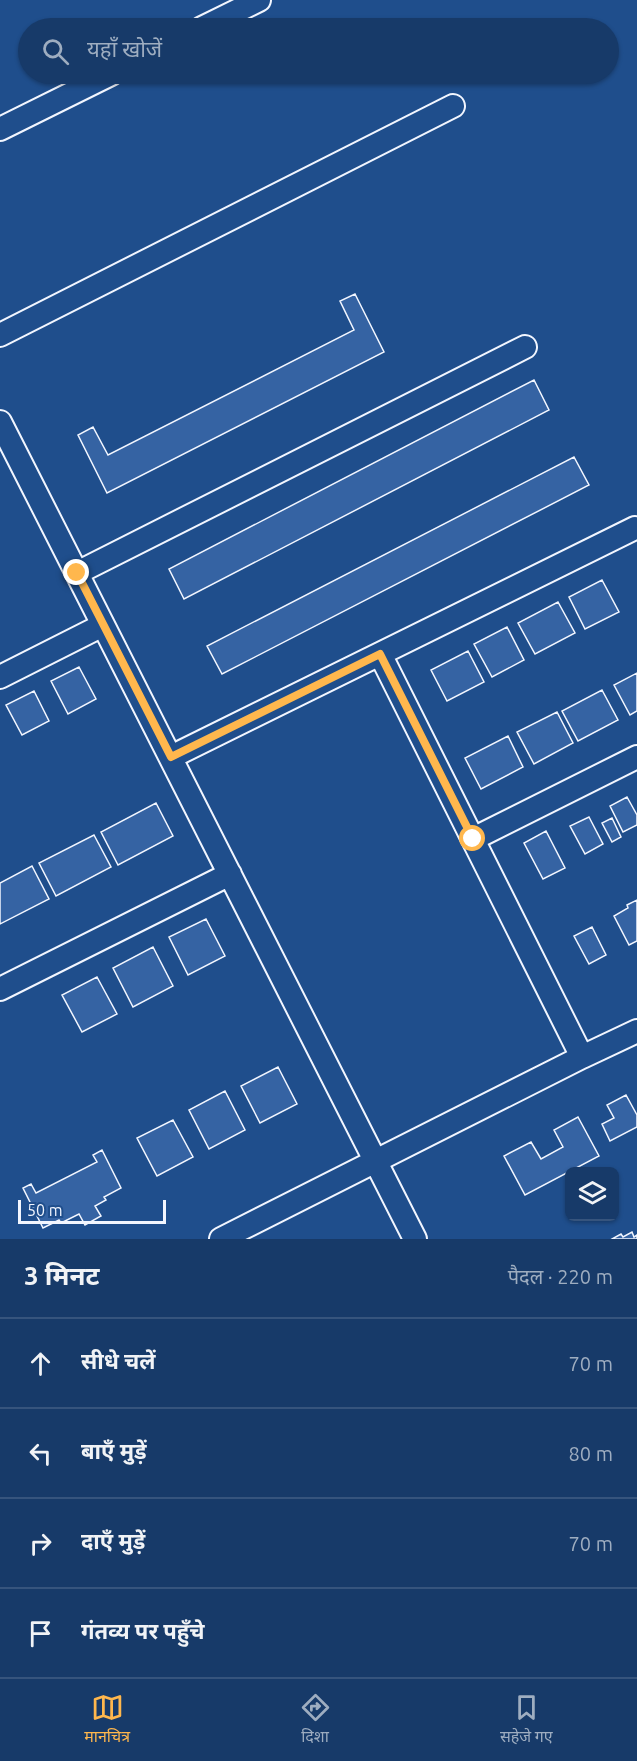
<!DOCTYPE html>
<html lang="hi">
<head>
<meta charset="utf-8">
<style>
  :root { --surface:#173a69; --page:#20416f; --text:#f1f3f6; --muted:#9eadc0; --line:#36547d; --accent:#ffb74d }
  body { margin:0; font-family:Ubuntu,"Noto Sans Devanagari",sans-serif; background:var(--page); color:var(--text) }
  .controls { position:absolute; right:18px; bottom:18px; display:grid; overflow:hidden; border-radius:9px; box-shadow:0 2px 4px #0004 }
  .controls button { width:54px; height:54px; display:grid; place-items:center; padding:0; border:0; border-bottom:2px solid var(--line); background:var(--surface); color:var(--text); font:30px sans-serif }
  .scale { position:absolute; left:18px; bottom:15px; width:148px; box-sizing:border-box; padding-left:6px; border:3px solid #f2f6ff; border-top:0; font-size:16px; line-height:21px; white-space:nowrap; color:#f2f6ff; -webkit-text-stroke:4px #1f4e8c; paint-order:stroke }
  .stop { position:absolute; width:18px; height:18px; margin:-14px; border:4px solid #ffb74d; border-radius:50%; background:#fff }
  .stop.end { background:#ffb74d; border-color:#fff; box-shadow:0 2px 6px #0008 }
  .list { margin:0; padding:0; list-style:none }
  h2 { display:flex; justify-content:space-between; align-items:center; height:78px; margin:0; padding:0 24px; font-size:26px }
  h2 small { font-size:20px; font-weight:400; color:var(--muted) }
  .list li { display:grid; grid-template-columns:39px 1fr auto; gap:18px; align-items:center; box-sizing:border-box; height:90px; padding:0 24px; border-top:2px solid var(--line) }
  .list b { display:block; font-size:22px; white-space:nowrap }
  .list em { font-size:20px; font-style:normal; color:var(--muted) }
  .icon { flex:none; width:33px; height:33px; fill:none; stroke:currentColor; stroke-width:2; stroke-linecap:round; stroke-linejoin:round }
  .map { position:relative; flex:none; width:637px; height:1239px; overflow:hidden }
  .search { position:absolute; background:var(--surface); box-shadow:0 2px 4px #0004; left:18px; right:18px; top:18px; height:66px; display:flex; align-items:center; gap:15px; box-sizing:border-box; padding:0 21px; border-radius:33px; color:var(--muted); font-size:22px }
  .sheet { height:438px; background:var(--surface) }
  nav { display:flex; justify-content:space-around; align-items:center; box-sizing:border-box; height:84px; border-top:2px solid var(--line); background:var(--surface); font-size:16px; color:var(--muted) }
  nav a { display:grid; justify-items:center; gap:3px }
  nav .on { color:var(--accent) }
  .map>svg:first-child { display:block }
</style>
</head>
<body>
<div class="map">
<svg width="637" height="1239" viewBox="0 0 637 1239">
  <rect width="100%" height="100%" fill="#1f4e8c"/>
  <path fill="#3563a3" stroke="#f2f6ff" stroke-width="1.5" d="M 355,294 L 384,352 L 107,493 L 78,435 L 93,427 L 108,455 L 354,330 L 340,301 Z
    M 534,380 L 549,410 L 184,599 L 169,569 Z
    M 574,457 L 589,485 L 222,674 L 207,646 Z
    M 602,580 L 619,612 L 585,629 L 569,597 Z
    M 558,602 L 575,633 L 535,654 L 518,623 Z
    M 507,627 L 524,660 L 492,677 L 474,644 Z
    M 468,651 L 484,682 L 447,701 L 431,670 Z
    M 79,667 L 96,699 L 68,714 L 51,681 Z
    M 637,673 L 637,711 L 630,715 L 614,685 Z
    M 602,690 L 618,720 L 578,741 L 562,711 Z
    M 34,691 L 49,721 L 22,735 L 6,705 Z
    M 557,712 L 573,743 L 534,764 L 517,732 Z
    M 508,736 L 523,767 L 481,789 L 465,758 Z
    M 627,797 L 637,815 L 637,825 L 623,832 L 610,806 Z
    M 156,803 L 173,836 L 118,865 L 101,832 Z
    M 589,817 L 603,844 L 585,854 L 570,826 Z
    M 612,818 L 621,837 L 612,842 L 602,823 Z
    M 546,831 L 565,868 L 543,879 L 524,843 Z
    M 94,835 L 111,867 L 56,896 L 39,863 Z
    M 32,866 L 49,899 L 0,924 L 0,883 Z
    M 637,900 L 637,941 L 629,945 L 614,916 L 628,908 L 627,905 Z
    M 206,919 L 225,956 L 188,975 L 169,937 Z
    M 592,927 L 606,955 L 589,964 L 574,936 Z
    M 153,947 L 173,986 L 133,1007 L 113,968 Z
    M 97,977 L 117,1014 L 82,1032 L 62,995 Z
    M 278,1067 L 297,1104 L 260,1123 L 241,1086 Z
    M 225,1091 L 245,1130 L 209,1149 L 189,1110 Z
    M 626,1095 L 637,1115 L 637,1127 L 610,1141 L 602,1124 L 614,1118 L 607,1105 Z
    M 578,1117 L 599,1156 L 525,1195 L 504,1156 L 531,1142 L 541,1159 L 563,1147 L 554,1130 Z
    M 173,1120 L 193,1157 L 157,1176 L 137,1138 Z
    M 102,1150 L 121,1188 L 104,1197 L 106,1200 L 95,1206 L 101,1216 L 85,1225 L 79,1214 L 61,1223 L 59,1220 L 43,1228 L 23,1188 L 31,1184 L 36,1193 L 97,1162 L 93,1155 Z
    M 632,1232 L 634,1237 L 637,1235 L 637,1239 L 612,1239 L 621,1234 L 623,1237 Z"/>
  <g fill="none" stroke-linecap="round" stroke-linejoin="round">
    <defs>
      <path id="minor" d="M 202,28 L 259,0
        M 0,129 L 111,74
        M 0,335 L 453,106
        M 0,422 L 415,1239
        M 77,573 L 525,347
        M 380,654 L 582,1057
        M 0,677 L 103,625
        M 171,757 L 635,528
        M 473,839 L 637,757
        M 0,989 L 230,874
        M 221,1239 L 582,1057 L 637,1031"/>
    </defs>
    <use href="#minor" stroke="#f2f6ff" stroke-width="26"/>
    <use href="#minor" stroke="#1f4e8c" stroke-width="22"/>
  </g>
  <g fill="none" stroke-linecap="round" stroke-linejoin="round">
    <path stroke="#ffb74d" stroke-width="8" d="M 77,573 L 171,757 L 380,654 L 473,839"/>
  </g>
</svg>
<div class="controls">
<button><svg class="icon" aria-label="layers" viewBox="0 0 24 24"><path d="M12 4l9 5-9 5-9-5zM3 14l9 5 9-5"/></svg></button>
</div>
<div class="scale">50 m</div>
<div class="stop" style="left:473px;top:839px"></div>
<div class="stop end" style="left:77px;top:573px"></div>
<div class="search"><svg class="icon" aria-label="search" viewBox="0 0 24 24"><circle cx="10" cy="10" r="6"/><path d="M15 15l6 6"/></svg>यहाँ खोजें</div>
</div>
<section class="sheet">
<h2>3 मिनट<small>पैदल · 220 m</small></h2>
<ul class="list">
<li><svg class="icon" aria-label="ahead" viewBox="0 0 24 24"><path d="M12 20V5M6 11l6-6 6 6"/></svg><div><b>सीधे चलें</b></div><em>70 m</em></li>
<li><svg class="icon" aria-label="left" viewBox="0 0 24 24"><path d="M17 20v-9H6M10 6l-5 5 5 5"/></svg><div><b>बाएँ मुड़ें</b></div><em>80 m</em></li>
<li><svg class="icon" aria-label="right" viewBox="0 0 24 24"><path d="M7 20v-9h11M14 6l5 5-5 5"/></svg><div><b>दाएँ मुड़ें</b></div><em>70 m</em></li>
<li><svg class="icon" aria-label="arrive" viewBox="0 0 24 24"><path d="M6 21V4h12l-3 4 3 4H6"/></svg><div><b>गंतव्य पर पहुँचे</b></div></li>
</ul>
</section>
<nav>
<a class="on"><svg class="icon" aria-label="map" viewBox="0 0 24 24"><path d="M3 6l6-2 6 2 6-2v14l-6 2-6-2-6 2zM9 4v14M15 6v14"/></svg>मानचित्र</a>
<a><svg class="icon" aria-label="directions" viewBox="0 0 24 24"><path d="M12 3l9 9-9 9-9-9zM9 14v-3h6M13 9l2 2-2 2"/></svg>दिशा</a>
<a><svg class="icon" aria-label="saved" viewBox="0 0 24 24"><path d="M7 4h10v16l-5-4-5 4z"/></svg>सहेजे गए</a>
</nav>
</body>
</html>
